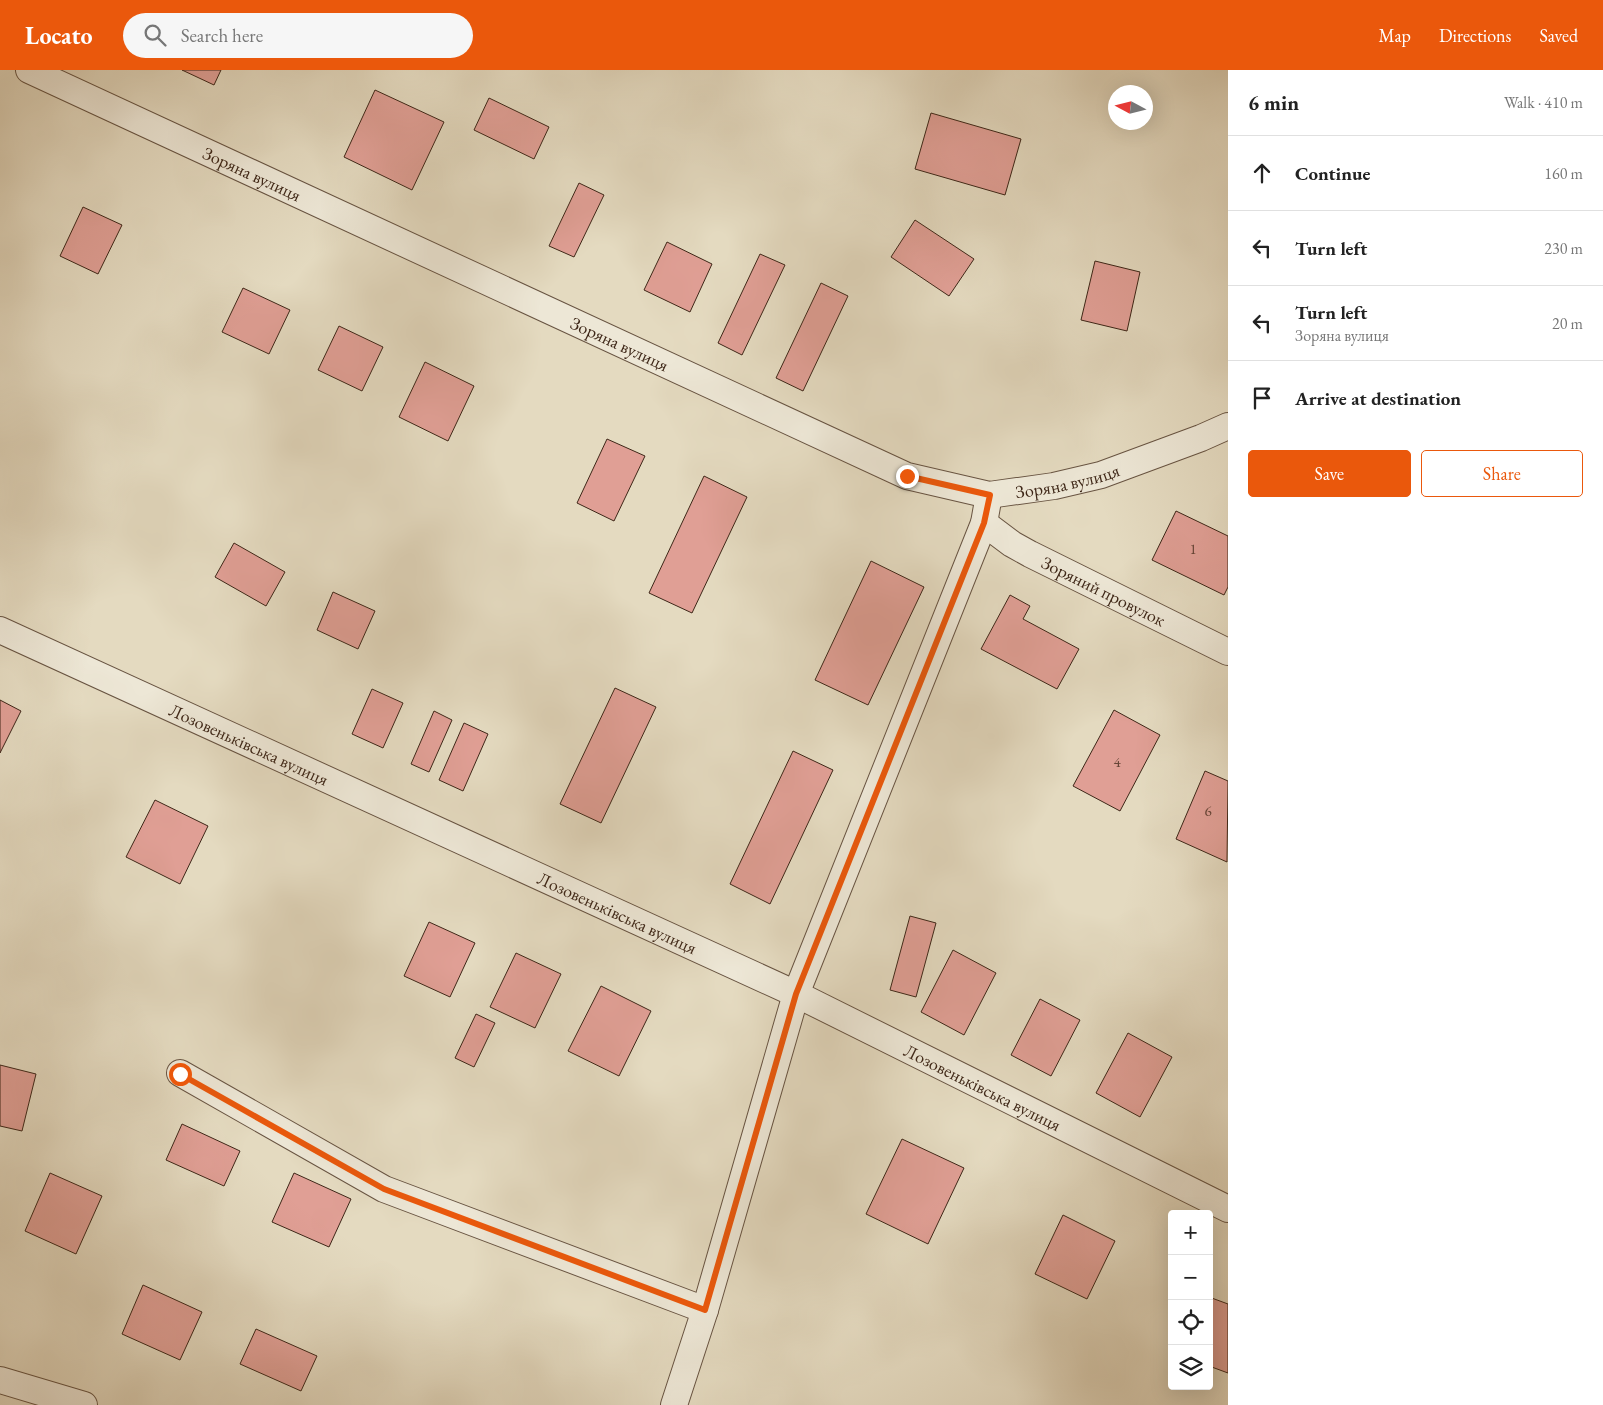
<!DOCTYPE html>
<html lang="en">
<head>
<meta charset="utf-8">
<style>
  :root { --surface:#fff; --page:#f6f6f6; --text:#222; --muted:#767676; --line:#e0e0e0; --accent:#ea580c }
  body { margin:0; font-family:"EB Garamond",serif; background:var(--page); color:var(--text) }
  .controls { position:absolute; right:15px; bottom:15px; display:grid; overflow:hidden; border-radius:5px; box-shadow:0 5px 20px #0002 }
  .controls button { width:45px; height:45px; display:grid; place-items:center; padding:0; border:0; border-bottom:1px solid var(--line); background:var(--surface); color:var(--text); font:25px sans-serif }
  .compass { position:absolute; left:1108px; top:15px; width:45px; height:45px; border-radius:50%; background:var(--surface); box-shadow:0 5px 20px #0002; rotate:277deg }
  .stop { position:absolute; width:15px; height:15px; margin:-11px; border:4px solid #ea580c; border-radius:50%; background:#fff }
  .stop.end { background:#ea580c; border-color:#fff; box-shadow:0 1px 5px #0008 }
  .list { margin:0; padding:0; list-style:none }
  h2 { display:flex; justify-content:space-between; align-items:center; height:65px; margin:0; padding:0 20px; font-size:21px }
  h2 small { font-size:16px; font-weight:400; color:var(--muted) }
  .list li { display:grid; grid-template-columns:32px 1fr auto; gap:15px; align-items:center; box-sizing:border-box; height:75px; padding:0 20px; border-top:1px solid var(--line) }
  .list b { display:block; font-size:19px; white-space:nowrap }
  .list p { margin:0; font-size:16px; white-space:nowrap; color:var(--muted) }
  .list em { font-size:16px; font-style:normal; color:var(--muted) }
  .actions { display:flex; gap:10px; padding:15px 20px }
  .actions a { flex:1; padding:11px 0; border:1px solid var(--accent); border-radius:5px; text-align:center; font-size:18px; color:var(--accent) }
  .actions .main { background:var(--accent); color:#fff }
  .icon { flex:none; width:28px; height:28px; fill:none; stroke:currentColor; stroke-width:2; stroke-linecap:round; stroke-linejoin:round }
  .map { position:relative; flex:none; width:1228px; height:1335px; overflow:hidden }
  header { display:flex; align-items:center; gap:30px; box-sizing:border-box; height:70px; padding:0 25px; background:var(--accent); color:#fff }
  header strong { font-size:24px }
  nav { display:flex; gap:28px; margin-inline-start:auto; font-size:18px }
  .search { width:350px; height:45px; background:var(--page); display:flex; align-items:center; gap:12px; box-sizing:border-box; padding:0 18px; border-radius:28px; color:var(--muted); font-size:19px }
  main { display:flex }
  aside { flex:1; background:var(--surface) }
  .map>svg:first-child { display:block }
</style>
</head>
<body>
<header>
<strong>Locato</strong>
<div class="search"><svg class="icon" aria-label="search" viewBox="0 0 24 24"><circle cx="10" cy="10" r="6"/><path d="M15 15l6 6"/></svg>Search here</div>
<nav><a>Map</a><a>Directions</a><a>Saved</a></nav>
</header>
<main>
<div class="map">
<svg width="1228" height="1335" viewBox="0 0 1228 1335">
  <rect width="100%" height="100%" fill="#e4dac0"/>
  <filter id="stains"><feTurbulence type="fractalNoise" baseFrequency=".004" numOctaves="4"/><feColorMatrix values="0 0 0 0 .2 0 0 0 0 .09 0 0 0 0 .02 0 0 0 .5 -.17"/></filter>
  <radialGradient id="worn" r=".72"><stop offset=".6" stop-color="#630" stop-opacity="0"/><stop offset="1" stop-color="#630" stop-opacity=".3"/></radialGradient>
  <path fill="#e09f95" stroke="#3e2718" d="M 182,0 L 221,0 L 214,15 Z
    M 375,20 L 444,52 L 412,120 L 344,87 Z
    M 489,28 L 549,57 L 534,89 L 474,60 Z
    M 931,43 L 1021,69 L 1005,125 L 915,99 Z
    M 579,113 L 604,125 L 574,187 L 549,176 Z
    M 83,137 L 122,155 L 98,204 L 60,186 Z
    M 915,150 L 974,189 L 949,226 L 891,187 Z
    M 667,172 L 712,194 L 690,242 L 644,220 Z
    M 760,184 L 785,195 L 742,285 L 718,273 Z
    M 1095,191 L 1140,202 L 1127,261 L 1081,250 Z
    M 821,213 L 848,226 L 803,321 L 776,308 Z
    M 243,218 L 290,240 L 269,284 L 222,262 Z
    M 339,256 L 383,277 L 362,321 L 318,300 Z
    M 425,292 L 474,316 L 448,371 L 399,347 Z
    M 607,369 L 645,386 L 614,451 L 577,433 Z
    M 704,406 L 747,427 L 692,543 L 649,523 Z
    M 1176,441 L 1228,466 L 1228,517 L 1224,525 L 1152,490 Z
    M 234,473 L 285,502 L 266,536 L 215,507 Z
    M 871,491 L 924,517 L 868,635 L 815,610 Z
    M 333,522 L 375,541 L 358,579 L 317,560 Z
    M 1010,525 L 1030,536 L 1023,549 L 1079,579 L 1057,619 L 981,579 Z
    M 615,618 L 656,637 L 601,753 L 560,734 Z
    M 372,619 L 403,633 L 383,678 L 352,664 Z
    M 0,630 L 21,641 L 0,683 Z
    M 1114,640 L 1160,665 L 1120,741 L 1073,716 Z
    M 434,641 L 452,650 L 429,702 L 411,694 Z
    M 464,653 L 488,664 L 463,721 L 439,710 Z
    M 793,681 L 833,700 L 770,834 L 730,814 Z
    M 1205,701 L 1228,711 L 1227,792 L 1176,769 Z
    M 155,730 L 208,756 L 180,814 L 126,787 Z
    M 910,846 L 936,853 L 916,927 L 890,920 Z
    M 429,852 L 475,873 L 450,927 L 404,906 Z
    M 953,880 L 996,903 L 964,965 L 921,942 Z
    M 516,883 L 561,904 L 535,958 L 490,937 Z
    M 601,916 L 651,941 L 619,1006 L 568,981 Z
    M 1040,929 L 1080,950 L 1051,1006 L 1011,985 Z
    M 476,944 L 495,953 L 474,997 L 455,988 Z
    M 1128,963 L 1172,987 L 1140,1047 L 1096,1023 Z
    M 0,995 L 36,1004 L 22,1061 L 0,1056 Z
    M 182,1054 L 240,1081 L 224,1116 L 166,1090 Z
    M 902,1069 L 964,1098 L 928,1174 L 866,1144 Z
    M 50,1103 L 102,1126 L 76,1184 L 25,1161 Z
    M 294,1103 L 351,1129 L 329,1177 L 272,1152 Z
    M 1063,1145 L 1115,1171 L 1087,1229 L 1035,1204 Z
    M 143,1215 L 202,1242 L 180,1290 L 122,1264 Z
    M 1209,1227 L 1228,1234 L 1228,1303 L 1209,1296 Z
    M 256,1259 L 317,1286 L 301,1321 L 240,1294 Z"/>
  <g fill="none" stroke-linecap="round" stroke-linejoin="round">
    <defs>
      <g id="minor">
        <path id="s1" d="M 29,0 L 907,406 L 989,425 L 1054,416 L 1101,405 L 1201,368 L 1228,356"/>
        <path id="s2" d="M 984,453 L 1012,474 L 1030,484 L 1228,582"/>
        <path id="s3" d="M 0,560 L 796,924 L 1228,1139"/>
        <path d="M 180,1003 L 384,1119 L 705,1240"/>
        <path d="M 0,1310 L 84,1335"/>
        <path d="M 674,1335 L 705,1240 L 796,924 L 984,453 L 989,425"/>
      </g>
    </defs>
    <use href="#minor" stroke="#685442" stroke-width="28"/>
    <use href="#minor" stroke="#ede7d6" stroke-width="26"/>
  </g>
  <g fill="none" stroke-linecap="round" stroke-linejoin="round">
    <path stroke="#ea580c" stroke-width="6" d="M 180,1004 L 384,1119 L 705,1240 L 796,924 L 984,453 L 990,425 L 907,406"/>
  </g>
  <g text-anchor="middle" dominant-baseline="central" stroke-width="4" stroke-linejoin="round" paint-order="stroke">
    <g font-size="15" fill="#664537">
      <text x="1193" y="478">1</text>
      <text x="1117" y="691">4</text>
      <text x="1208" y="740">6</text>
    </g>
    <g font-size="18" fill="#3e2718" stroke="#ede7d6">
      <text stroke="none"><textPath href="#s1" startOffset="246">Зоряна вулиця</textPath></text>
      <text stroke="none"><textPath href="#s1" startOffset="651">Зоряна вулиця</textPath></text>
      <text stroke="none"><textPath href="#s1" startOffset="1131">Зоряна вулиця</textPath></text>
      <text stroke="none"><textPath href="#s2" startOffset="138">Зоряний провулок</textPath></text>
      <text stroke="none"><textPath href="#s3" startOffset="274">Лозовеньківська вулиця</textPath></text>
      <text stroke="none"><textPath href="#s3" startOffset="679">Лозовеньківська вулиця</textPath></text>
      <text stroke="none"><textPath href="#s3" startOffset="1084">Лозовеньківська вулиця</textPath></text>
    </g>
  </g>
  <rect width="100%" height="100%" filter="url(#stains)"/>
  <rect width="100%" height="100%" fill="url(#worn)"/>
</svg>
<div class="controls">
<button>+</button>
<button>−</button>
<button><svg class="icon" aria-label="locate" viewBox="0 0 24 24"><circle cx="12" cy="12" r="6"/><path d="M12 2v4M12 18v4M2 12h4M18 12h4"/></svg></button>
<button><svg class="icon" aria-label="layers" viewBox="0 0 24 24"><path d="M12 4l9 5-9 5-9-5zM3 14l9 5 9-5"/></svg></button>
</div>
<svg class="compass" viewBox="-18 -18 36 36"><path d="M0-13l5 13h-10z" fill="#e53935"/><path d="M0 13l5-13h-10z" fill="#767676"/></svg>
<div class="stop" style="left:180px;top:1004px"></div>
<div class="stop end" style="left:907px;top:406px"></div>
</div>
<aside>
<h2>6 min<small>Walk · 410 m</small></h2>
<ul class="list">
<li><svg class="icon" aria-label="ahead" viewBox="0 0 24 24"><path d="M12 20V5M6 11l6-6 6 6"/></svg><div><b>Continue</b></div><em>160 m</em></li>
<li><svg class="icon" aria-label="left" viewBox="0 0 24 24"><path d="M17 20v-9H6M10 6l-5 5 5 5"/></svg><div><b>Turn left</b></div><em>230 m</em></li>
<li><svg class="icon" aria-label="left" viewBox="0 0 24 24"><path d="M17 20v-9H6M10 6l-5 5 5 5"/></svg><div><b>Turn left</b><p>Зоряна вулиця</p></div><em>20 m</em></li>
<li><svg class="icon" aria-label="arrive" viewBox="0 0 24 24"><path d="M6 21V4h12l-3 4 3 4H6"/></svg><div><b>Arrive at destination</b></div></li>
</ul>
<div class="actions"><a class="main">Save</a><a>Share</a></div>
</aside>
</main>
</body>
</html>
